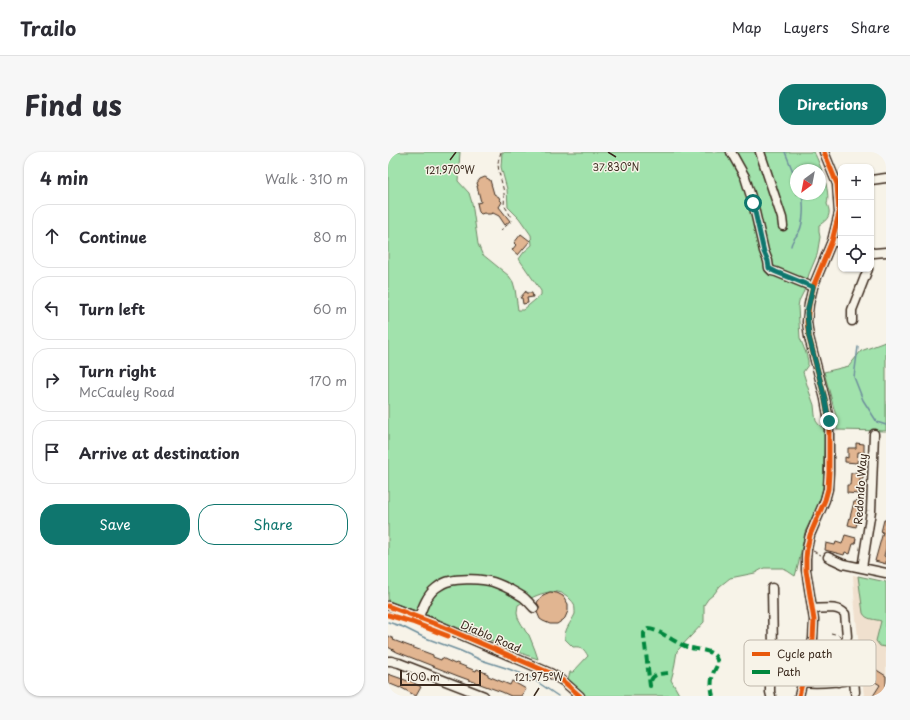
<!DOCTYPE html>
<html lang="en">
<head>
<meta charset="utf-8">
<style>
  :root { --surface:#fff; --page:#f7f7f7; --text:#2b2b33; --muted:#7c7c81; --line:#e1e1e2; --accent:#0f766e }
  body { margin:0; font-family:"Playpen Sans",sans-serif; background:var(--page); color:var(--text) }
  .controls { position:absolute; right:12px; top:12px; display:grid; overflow:hidden; border-radius:8px; box-shadow:0 1px 3px #0004 }
  .controls button { width:36px; height:36px; display:grid; place-items:center; padding:0; border:0; border-bottom:1px solid var(--line); background:var(--surface); color:var(--text); font:20px sans-serif }
  .compass { position:absolute; left:402px; top:12px; width:36px; height:36px; border-radius:50%; background:var(--surface); box-shadow:0 1px 3px #0004; rotate:212deg }
  .scale { position:absolute; left:12px; bottom:10px; width:81px; box-sizing:border-box; padding-left:4px; border:2px solid #3b2a1e; border-top:0; font-size:11px; line-height:14px; white-space:nowrap; color:#3b2a1e; -webkit-text-stroke:3px #f7f3e8; paint-order:stroke }
  .stop { position:absolute; width:12px; height:12px; margin:-9px; border:3px solid #0f766e; border-radius:50%; background:#fff }
  .stop.end { background:#0f766e; border-color:#fff; box-shadow:0 1px 4px #0008 }
  .list { margin:0; padding:0; list-style:none }
  h2 { display:flex; justify-content:space-between; align-items:center; height:52px; margin:0; padding:0 16px; font-size:17px }
  h2 small { font-size:13px; font-weight:400; color:var(--muted) }
  .list li { display:grid; grid-template-columns:26px 1fr auto; gap:12px; align-items:center; box-sizing:border-box; height:64px; margin:0 8px 8px; padding:0 8px; border:1px solid var(--line); border-radius:16px }
  .list b { display:block; font-size:15px; white-space:nowrap }
  .list p { margin:0; font-size:13px; white-space:nowrap; color:var(--muted) }
  .list em { font-size:13px; font-style:normal; color:var(--muted) }
  .actions { display:flex; gap:8px; padding:12px 16px }
  .actions a { flex:1; padding:9px 0; border:1px solid var(--accent); border-radius:16px; text-align:center; font-size:14px; color:var(--accent) }
  .actions .main { background:var(--accent); color:#fff }
  .icon { flex:none; width:22px; height:22px; fill:none; stroke:currentColor; stroke-width:2; stroke-linecap:round; stroke-linejoin:round }
  .map { position:relative; flex:none; width:498px; height:544px; overflow:hidden; border-radius:16px }
  header { display:flex; align-items:center; gap:24px; box-sizing:border-box; height:56px; padding:0 20px; background:var(--surface); border-bottom:1px solid var(--line) }
  header strong { font-size:19px }
  nav { display:flex; gap:22px; margin-inline-start:auto; font-size:14px }
  .intro { display:flex; align-items:center; justify-content:space-between; box-sizing:border-box; height:96px; padding:0 24px }
  h1 { margin:0; font-size:28px }
  .button { padding:10px 18px; border-radius:16px; background:var(--accent); color:#fff; font-size:14px; font-weight:700 }
  main { display:flex; gap:24px; padding:0 24px }
  aside { flex:1; background:var(--surface); border-radius:16px; box-shadow:0 1px 3px #0004 }
  .map>svg:first-child { display:block }
</style>
</head>
<body>
<header>
<strong>Trailo</strong>
<nav><a>Map</a><a>Layers</a><a>Share</a></nav>
</header>
<div class="intro"><h1>Find us</h1><a class="button">Directions</a></div>
<main>
<aside>
<h2>4 min<small>Walk · 310 m</small></h2>
<ul class="list">
<li><svg class="icon" aria-label="ahead" viewBox="0 0 24 24"><path d="M12 20V5M6 11l6-6 6 6"/></svg><div><b>Continue</b></div><em>80 m</em></li>
<li><svg class="icon" aria-label="left" viewBox="0 0 24 24"><path d="M17 20v-9H6M10 6l-5 5 5 5"/></svg><div><b>Turn left</b></div><em>60 m</em></li>
<li><svg class="icon" aria-label="right" viewBox="0 0 24 24"><path d="M7 20v-9h11M14 6l5 5-5 5"/></svg><div><b>Turn right</b><p>McCauley Road</p></div><em>170 m</em></li>
<li><svg class="icon" aria-label="arrive" viewBox="0 0 24 24"><path d="M6 21V4h12l-3 4 3 4H6"/></svg><div><b>Arrive at destination</b></div></li>
</ul>
<div class="actions"><a class="main">Save</a><a>Share</a></div>
</aside>
<div class="map">
<svg width="498" height="544" viewBox="0 0 498 544">
  <rect width="100%" height="100%" fill="#f7f3e8"/>
  <filter id="ink" filterUnits="userSpaceOnUse"><feTurbulence type="fractalNoise" baseFrequency=".025" numOctaves="2"/><feDisplacementMap in="SourceGraphic" scale="8" xChannelSelector="R" yChannelSelector="G"/><feConvolveMatrix kernelMatrix="1 2 1 2 8 2 1 2 1" color-interpolation-filters="sRGB"/></filter>
  <g filter="url(#ink)">
    <path fill="#f0e0ce" d="M 465,423 L 498,430 L 498,544 L 476,544 L 467,456 Z"/>
    <path fill="#a1e2ac" stroke="#6e8665" fill-rule="evenodd" d="M 0,0 L 72,0 L 70,29 L 81,41 L 84,51 L 90,92 L 94,102 L 121,124 L 125,130 L 127,137 L 130,158 L 135,158 L 153,143 L 153,139 L 131,107 L 136,100 L 144,93 L 143,83 L 131,66 L 120,55 L 119,37 L 113,15 L 114,0 L 426,0 C 432,12 443,39 439,52 C 444,62 440,68 431,73 L 431,80 L 432,85 L 429,103 L 421,122 L 416,139 L 411,149 L 410,155 L 412,186 L 418,201 L 420,209 L 420,213 L 415,220 L 421,239 L 426,253 L 427,263 L 428,269 L 431,273 L 437,277 L 435,335 L 431,351 L 417,380 L 410,414 L 407,424 L 395,416 L 376,416 L 367,421 L 342,426 L 332,434 L 326,442 L 320,447 L 316,453 L 316,470 L 289,499 L 286,517 L 283,528 L 292,544 L 197,544 L 180,527 L 182,520 L 185,520 L 200,504 C 196,497 194,494 185,495 L 177,487 C 176,477 183,471 187,462 C 187,459 187,455 186,452 C 186,451 183,448 182,447 C 169,431 144,445 130,453 L 129,460 L 130,466 L 138,480 L 141,483 L 147,498 L 150,507 L 138,503 L 116,493 L 77,479 L 45,465 L 0,449 ZM 408,18 L 432,18 L 432,42 L 408,42 Z
      M 498,188 L 498,279 L 449,278 L 448,264 L 436,220 L 461,214 L 473,199 L 497,190 Z
      M 470,424 L 498,430 L 498,495 L 492,494 L 488,489 L 493,469 C 487,467 478,468 475,461 Z"/>
    <g fill="none" stroke-linecap="round" stroke-linejoin="round">
      <path stroke="#6d8e9c" stroke-width="1.5" d="M 397,0 L 408,27
        M 403,94 C 404,88 408,85 411,80 C 416,70 416,53 414,42
        M 470,195 L 466,225 L 475,248 L 489,270 L 498,273
        M 0,470 L 15,475 L 35,485 L 73,499 L 93,508 L 118,516 L 142,525 L 170,544"/>
    </g>
    <path fill="#e1b591" stroke="#3b2a1e" d="M 97,25 L 102,28 L 106,42 L 111,45 L 112,48 L 114,50 L 111,55 L 122,69 L 117,73 L 111,64 L 105,61 L 102,62 L 99,62 L 96,61 L 93,62 L 91,60 L 89,51 L 93,50 L 89,34 L 90,34 L 89,31 L 92,27 Z
      M 133,82 L 142,89 L 130,103 L 124,98 L 128,93 L 126,91 Z
      M 138,139 L 138,141 L 144,141 L 145,145 L 139,146 L 140,151 L 135,152 L 134,146 L 132,146 Z
      M 468,291 L 476,292 L 476,301 L 470,300 L 469,311 L 457,310 L 457,305 L 460,306 L 460,296 L 468,296 Z
      M 468,319 L 475,319 L 475,327 L 472,327 L 471,342 L 459,341 L 459,333 L 462,333 L 463,321 L 468,321 Z
      M 469,348 L 475,350 L 474,358 L 472,358 L 468,375 L 460,373 L 466,350 L 468,350 Z
      M 496,368 L 498,368 L 498,396 L 496,404 L 498,405 L 498,412 L 487,409 L 495,380 L 493,380 Z
      M 457,383 L 468,386 L 467,392 L 465,392 L 462,402 L 457,400 L 456,403 L 437,398 L 438,391 L 447,393 L 448,390 L 454,392 Z
      M 162,440 L 169,441 L 175,444 L 180,452 L 180,459 L 177,466 L 175,468 L 169,472 L 162,472 L 155,469 L 152,467 L 149,460 L 151,457 L 151,454 L 149,451 L 150,449 L 155,443 Z
      M 0,484 L 6,487 L 5,488 L 45,503 L 45,505 L 53,508 L 54,506 L 67,512 L 68,511 L 88,519 L 89,517 L 100,522 L 100,524 L 122,533 L 124,529 L 138,537 L 134,544 L 123,544 L 114,540 L 70,524 L 9,500 L 0,495 Z
      M 487,517 L 498,524 L 498,544 L 485,544 L 492,533 L 481,526 Z
      M 0,522 L 20,529 L 21,528 L 33,535 L 28,544 L 12,535 L 12,536 L 0,531 Z"/>
    <g fill="none" stroke-linecap="round" stroke-linejoin="round">
      <defs>
        <path id="minor" d="M 343,0 L 357,25 L 365,51 L 376,99 L 380,109 L 381,116 L 384,119 L 388,120 L 425,135
          M 372,0 L 394,66 L 395,74
          M 483,28 L 498,26
          M 444,89 L 453,91
          M 483,100 L 486,101 L 498,100
          M 464,169 L 464,158 L 480,117
          M 440,405 L 455,412 L 498,421
          M 474,416 L 483,359 L 486,282
          M 0,454 L 50,473 L 162,521 L 175,529 L 192,544
          M 424,457 C 434,457 450,453 457,462 L 459,484 L 450,530
          M 31,465 C 35,454 39,443 48,436 C 52,433 57,430 62,429 C 72,426 94,427 105,430 C 114,433 127,440 135,445 C 139,448 143,453 146,456
          M 0,509 L 3,509 L 11,511 L 96,544
          M 414,530 C 432,532 449,530 466,527 L 467,540
          M 383,544 L 382,540 L 382,535 L 385,498 L 384,436
          M 411,544 L 425,487 L 426,468 L 418,418 L 418,406 L 419,397 L 422,383 L 437,348 L 440,337 L 441,320 L 441,269 L 437,247 L 421,185 L 419,170 L 421,152 L 425,135 L 444,89 L 451,61 L 449,32 L 436,0"/>
      </defs>
      <use href="#minor" stroke="#3b2a1e" stroke-width="11"/>
      <path stroke="#3b2a1e" stroke-width="1" stroke-dasharray="4 3" stroke-linecap="butt" d="M 113,0 C 112,4 110,8 110,12 C 111,27 118,37 116,53 L 121,61 L 124,69 L 113,78
        M 425,399 L 433,403
        M 443,481 L 451,483 L 452,484"/>
      <use href="#minor" stroke="#f7f3e8" stroke-width="8"/>
      <path stroke="#00873e" stroke-width="4" stroke-dasharray="8 4" stroke-linecap="butt" d="M 280,521 C 269,522 263,522 262,534 L 256,485 L 256,481 L 260,477 C 271,477 287,491 299,495 C 308,498 326,497 329,508 C 331,514 326,517 325,522 C 323,529 323,537 325,544"/>
      <defs>
        <path id="cycleway" d="M 0,454 L 50,473 L 162,521 L 175,529 L 192,544
          M 0,463 L 24,470 L 60,484
          M 411,544 L 425,487 L 426,468 L 418,418 L 418,406 L 419,397 L 422,383 L 437,348 L 440,337 L 441,320 L 441,269 L 437,247 L 421,185 L 419,170 L 421,152 L 425,135 L 444,89 L 451,61 L 449,32 L 436,0"/>
      </defs>
      <use href="#cycleway" stroke="#f7f3e8" stroke-width="8"/>
      <use href="#cycleway" stroke="#e8590c" stroke-width="5"/>
    </g>
  </g>
  <g fill="none" stroke-linecap="round" stroke-linejoin="round" filter="url(#ink)">
    <path stroke="#0f766e" stroke-width="5" d="M 365,51 L 376,100 L 380,109 L 381,116 L 384,118 L 388,120 L 425,135 L 421,152 L 419,161 L 421,185 L 437,247 L 441,269"/>
  </g>
  <path fill="none" stroke="#3b2a1e" stroke-width="1.5" d="M 220,0 L 228,5M 62,8 L 68,0M 146,544 L 151,536"/>
  <g text-anchor="middle" dominant-baseline="central" stroke-width="3" stroke-linejoin="round" paint-order="stroke">
    <g font-size="11" fill="#3b2a1e" stroke="#f7f3e8">
      <text transform="translate(472 337) rotate(-86)">Redondo Way</text>
      <text transform="translate(103 484) rotate(23)">Diablo Road</text>
    </g>
  </g>
  <rect x="356" y="488" width="132" height="46" rx="6" fill="#f7f3e8" stroke="#bfb7ab" stroke-width="1"/>
  <rect x="364" y="500" width="18" height="4" fill="#e8590c"/>
  <rect x="364" y="518" width="18" height="4" fill="#00873e"/>
  <g font-size="11" fill="#3b2a1e">
    <text x="389" y="506">Cycle path</text>
    <text x="389" y="524">Path</text>
  </g>
  <g font-size="10" text-anchor="middle" fill="#3b2a1e" stroke="#f7f3e8" stroke-width="3" stroke-linejoin="round" paint-order="stroke">
    <text x="228" y="19">37.830°N</text>
    <text x="62" y="22">121.970°W</text>
    <text x="151" y="529">121.975°W</text>
  </g>
</svg>
<div class="controls">
<button>+</button>
<button>−</button>
<button><svg class="icon" aria-label="locate" viewBox="0 0 24 24"><circle cx="12" cy="12" r="6"/><path d="M12 2v4M12 18v4M2 12h4M18 12h4"/></svg></button>
</div>
<svg class="compass" viewBox="-18 -18 36 36"><path d="M0-13l5 13h-10z" fill="#e53935"/><path d="M0 13l5-13h-10z" fill="#7c7c81"/></svg>
<div class="scale">100 m</div>
<div class="stop" style="left:365px;top:51px"></div>
<div class="stop end" style="left:441px;top:269px"></div>
</div>
</main>
</body>
</html>
